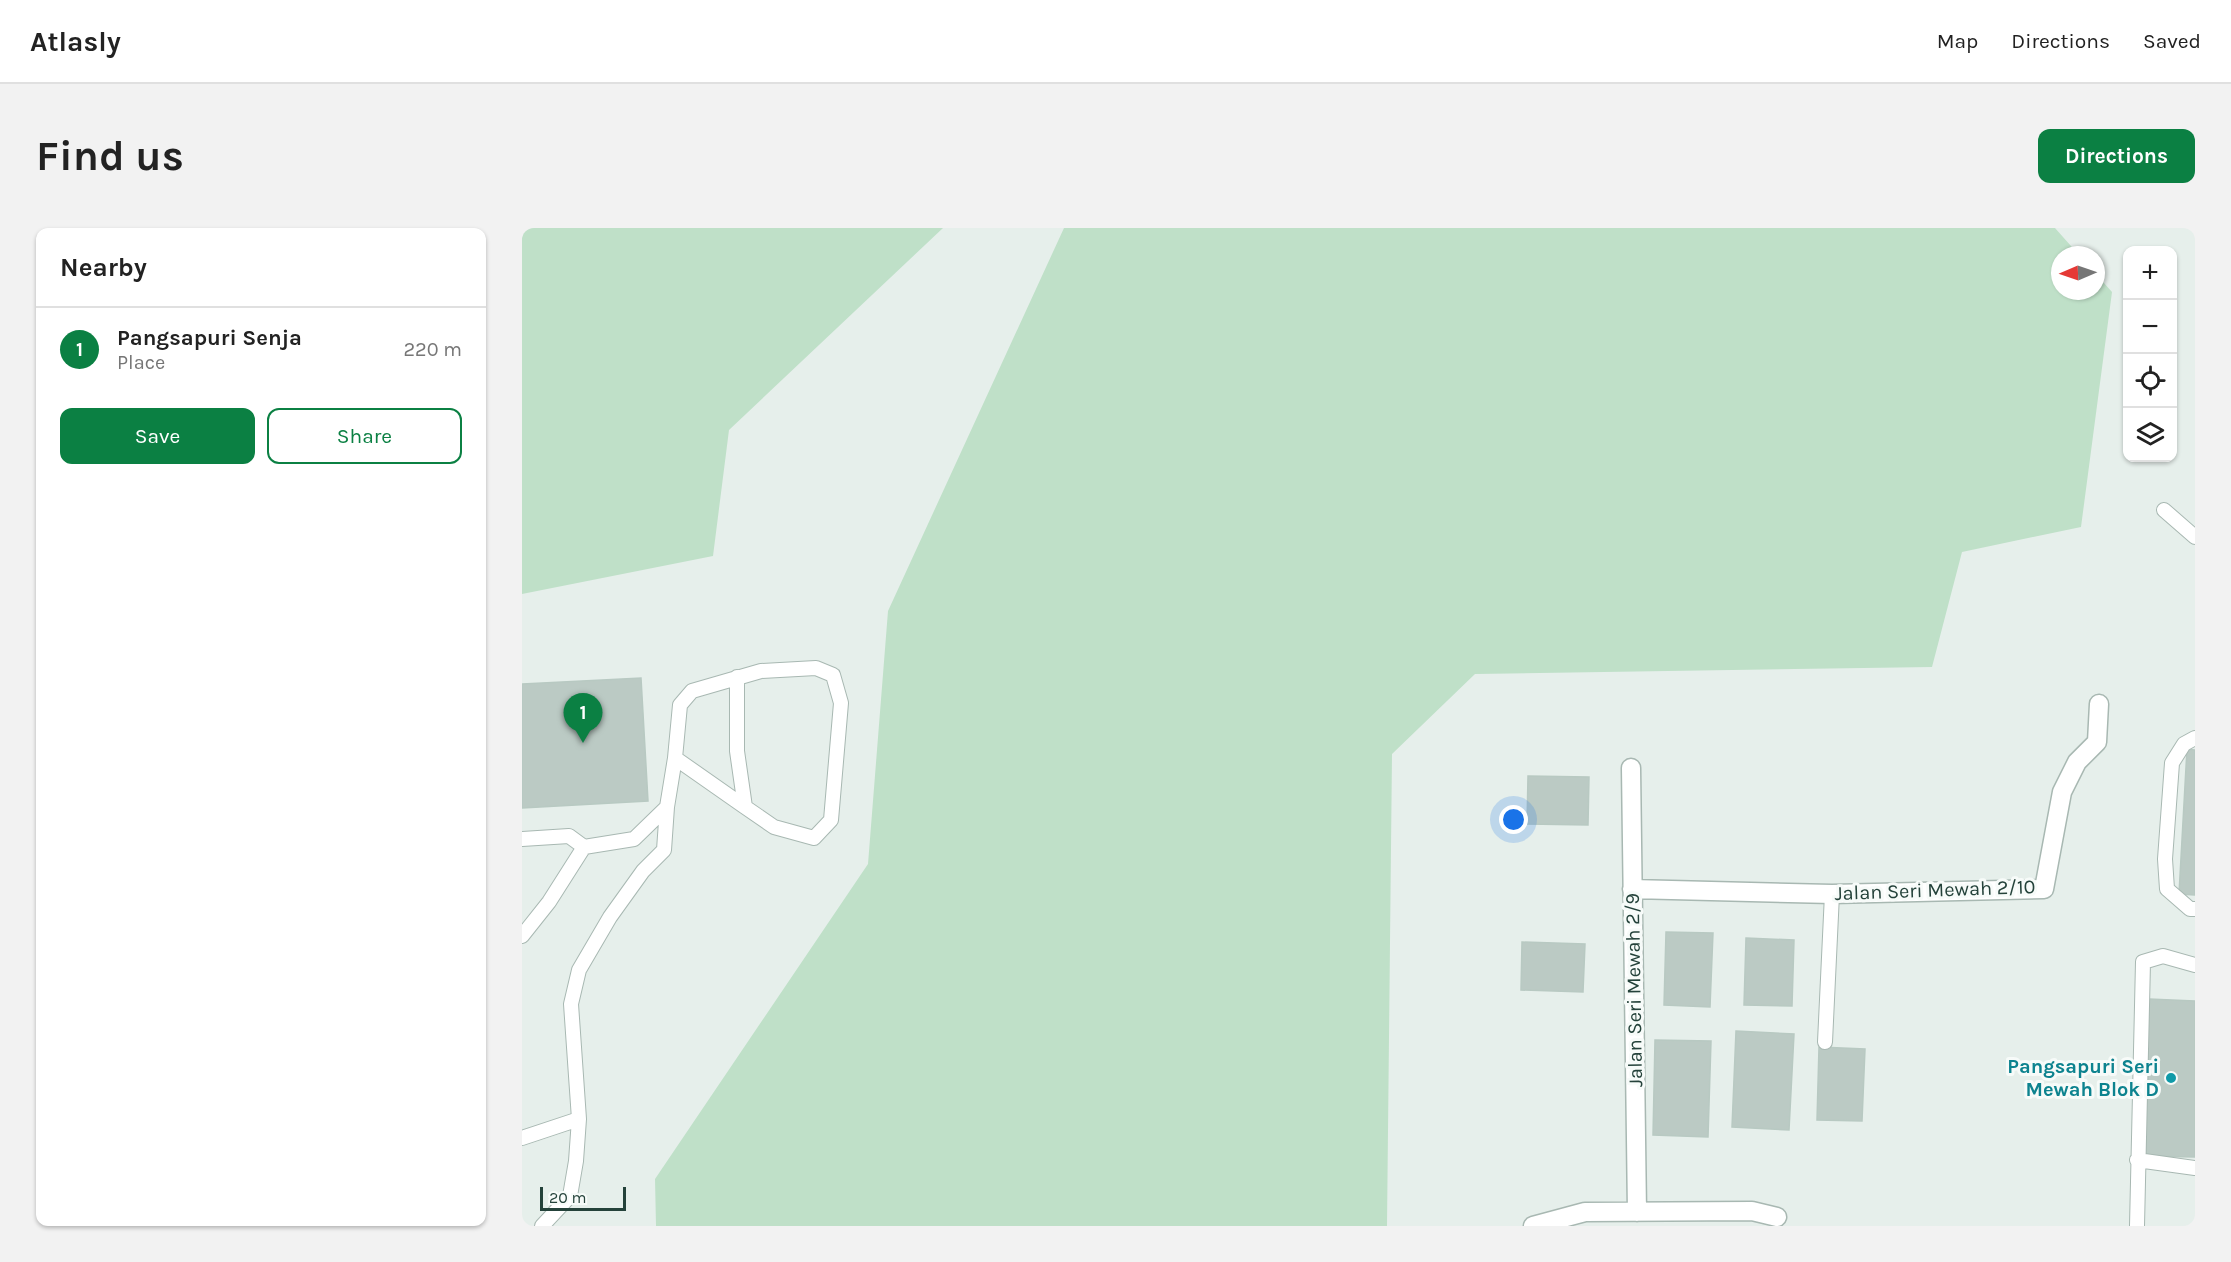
<!DOCTYPE html>
<html lang="en">
<head>
<meta charset="utf-8">
<style>
  :root { --surface:#fff; --page:#f2f2f2; --text:#222; --muted:#767676; --line:#e0e0e0; --accent:#0b8043 }
  body { margin:0; font-family:Karla,sans-serif; background:var(--page); color:var(--text) }
  .controls { position:absolute; right:18px; top:18px; display:grid; overflow:hidden; border-radius:12px; box-shadow:0 2px 4px #0004 }
  .controls button { width:54px; height:54px; display:grid; place-items:center; padding:0; border:0; border-bottom:2px solid var(--line); background:var(--surface); color:var(--text); font:30px sans-serif }
  .compass { position:absolute; left:1529px; top:18px; width:54px; height:54px; border-radius:50%; background:var(--surface); box-shadow:0 2px 4px #0004; rotate:268deg }
  .scale { position:absolute; left:18px; bottom:15px; width:86px; box-sizing:border-box; padding-left:6px; border:3px solid #24423a; border-top:0; font-size:16px; line-height:21px; white-space:nowrap; color:#24423a; -webkit-text-stroke:4px #f7fbf9; paint-order:stroke }
  .you { position:absolute; left:992px; top:592px; width:21px; height:21px; margin:-15px; border:4px solid #fff; border-radius:50%; background:#1a73e8; box-shadow:0 0 0 9px #1a73e833 }
  .badge { display:grid; place-items:center; width:39px; height:39px; border-radius:50%; background:var(--accent); color:#fff; font-size:20px; font-weight:700 }
  .pin { position:absolute; translate:-50% -50px; filter:drop-shadow(0 2px 3px #0008) }
  .pin::after { content:''; position:absolute; top:32px; width:21px; height:18px; background:inherit; clip-path:polygon(0 0,100% 0,50% 100%) }
  .list { margin:0; padding:0; list-style:none }
  h2 { display:flex; justify-content:space-between; align-items:center; height:78px; margin:0; padding:0 24px; font-size:26px }
  h2 small { font-size:20px; font-weight:400; color:var(--muted) }
  .list li { display:grid; grid-template-columns:39px 1fr auto; gap:18px; align-items:center; box-sizing:border-box; height:84px; padding:0 24px; border-top:2px solid var(--line) }
  .list b { display:block; font-size:22px; white-space:nowrap }
  .list p { margin:0; font-size:20px; white-space:nowrap; color:var(--muted) }
  .list em { font-size:20px; font-style:normal; color:var(--muted) }
  .actions { display:flex; gap:12px; padding:18px 24px }
  .actions a { flex:1; padding:14px 0; border:2px solid var(--accent); border-radius:12px; text-align:center; font-size:21px; color:var(--accent) }
  .actions .main { background:var(--accent); color:#fff }
  .icon { flex:none; width:33px; height:33px; fill:none; stroke:currentColor; stroke-width:2; stroke-linecap:round; stroke-linejoin:round }
  .map { position:relative; flex:none; width:1673px; height:998px; overflow:hidden; border-radius:12px }
  header { display:flex; align-items:center; gap:36px; box-sizing:border-box; height:84px; padding:0 30px; background:var(--surface); border-bottom:2px solid var(--line) }
  header strong { font-size:28px }
  nav { display:flex; gap:33px; margin-inline-start:auto; font-size:21px }
  .intro { display:flex; align-items:center; justify-content:space-between; box-sizing:border-box; height:144px; padding:0 36px }
  h1 { margin:0; font-size:42px }
  .button { padding:15px 27px; border-radius:12px; background:var(--accent); color:#fff; font-size:21px; font-weight:700 }
  main { display:flex; gap:36px; padding:0 36px }
  aside { flex:1; background:var(--surface); border-radius:12px; box-shadow:0 2px 4px #0004 }
  .map>svg:first-child { display:block }
</style>
</head>
<body>
<header>
<strong>Atlasly</strong>
<nav><a>Map</a><a>Directions</a><a>Saved</a></nav>
</header>
<div class="intro"><h1>Find us</h1><a class="button">Directions</a></div>
<main>
<aside>
<h2>Nearby<small></small></h2>
<ul class="list">
<li><span class="badge">1</span><div><b>Pangsapuri Senja</b><p>Place</p></div><em>220 m</em></li>
</ul>
<div class="actions"><a class="main">Save</a><a>Share</a></div>
</aside>
<div class="map">
<svg width="1673" height="998" viewBox="0 0 1673 998">
  <rect width="100%" height="100%" fill="#e6efeb"/>
  <path fill="#bfe0c8" d="M 0,0 L 421,0 L 207,202 L 191,328 L 0,366 Z
    M 542,0 L 1533,0 L 1557,27 L 1538,27 L 1538,63 L 1574,63 L 1574,46 L 1590,64 L 1559,299 L 1440,324 L 1410,439 L 953,446 L 870,526 L 865,998 L 134,998 L 133,951 L 346,636 L 366,383 Z"/>
  <path fill="#bbcac4" stroke="#b8c9c2" stroke-width="1.5" d="M 119,450 L 126,573 L 0,580 L 0,456 Z
    M 1665,521 L 1673,522 L 1673,667 L 1657,666 Z
    M 1006,548 L 1067,549 L 1066,597 L 1005,596 Z
    M 1144,704 L 1191,705 L 1188,779 L 1142,777 Z
    M 1224,710 L 1272,712 L 1270,778 L 1222,777 Z
    M 1000,714 L 1063,716 L 1061,764 L 999,762 Z
    M 1627,771 L 1673,773 L 1673,929 L 1623,928 Z
    M 1214,803 L 1272,806 L 1267,902 L 1210,899 Z
    M 1133,812 L 1189,813 L 1186,909 L 1131,907 Z
    M 1297,819 L 1343,821 L 1340,893 L 1295,892 Z"/>
  <g fill="none" stroke-linecap="round" stroke-linejoin="round">
    <defs>
      <path id="service" d="M 1642,282 L 1673,309
        M 1673,510 L 1662,516 L 1650,535 L 1643,631 L 1645,661 L 1668,681 L 1673,681
        M 153,530 L 223,579
        M 0,611 L 47,608 L 62,619 L 27,674 L 0,708
        M 62,619 L 112,611 L 145,579 L 153,530 L 158,477 L 170,463 L 239,443 L 294,440 L 311,447 L 319,475 L 309,592 L 292,610 L 252,599 L 223,579 L 215,523 L 215,449
        M 1303,814 L 1310,666
        M 0,910 L 57,891
        M 1615,932 L 1673,940
        M 20,998 L 48,968 L 54,933 L 57,891 L 49,776 L 57,742 L 88,689 L 121,643 L 142,622 L 145,579
        M 1615,998 L 1621,734 L 1641,728 L 1673,737"/>
      <path id="minor" d="M 1109,540 L 1115,984
        M 1110,661 L 1310,666 L 1522,661 L 1540,564 L 1555,534 L 1575,514 L 1577,476
        M 1011,998 L 1063,984 L 1230,983 L 1255,989"/>
    </defs>
    <use href="#service" stroke="#a8b8b2" stroke-width="16"/>
    <use href="#minor" stroke="#a8b8b2" stroke-width="21"/>
    <use href="#service" stroke="#fff" stroke-width="14"/>
    <use href="#minor" stroke="#fff" stroke-width="18"/>
  </g>
  <circle fill="#0f9aa8" stroke="#f7fbf9" stroke-width="2" cx="1649" cy="850" r="6"/>
  <g text-anchor="middle" dominant-baseline="central" stroke-width="6" stroke-linejoin="round" paint-order="stroke">
    <g font-size="20" fill="#24423a" stroke="#f7fbf9">
      <text transform="translate(1413 662) rotate(-2)">Jalan Seri Mewah 2/10</text>
      <text transform="translate(1112 762) rotate(-91)">Jalan Seri Mewah 2/9</text>
    </g>
    <g font-size="20" font-weight="bold" fill="#0d838f" stroke="#f7fbf9" text-anchor="end">
      <text x="1637" y="838">Pangsapuri Seri<tspan x="1637" dy="23">Mewah Blok D</tspan></text>
    </g>
  </g>
</svg>
<div class="controls">
<button>+</button>
<button>−</button>
<button><svg class="icon" aria-label="locate" viewBox="0 0 24 24"><circle cx="12" cy="12" r="6"/><path d="M12 2v4M12 18v4M2 12h4M18 12h4"/></svg></button>
<button><svg class="icon" aria-label="layers" viewBox="0 0 24 24"><path d="M12 4l9 5-9 5-9-5zM3 14l9 5 9-5"/></svg></button>
</div>
<svg class="compass" viewBox="-18 -18 36 36"><path d="M0-13l5 13h-10z" fill="#e53935"/><path d="M0 13l5-13h-10z" fill="#767676"/></svg>
<div class="scale">20 m</div>
<div class="you"></div>
<div class="pin badge" style="left:61px;top:515px">1</div>
</div>
</main>
</body>
</html>
